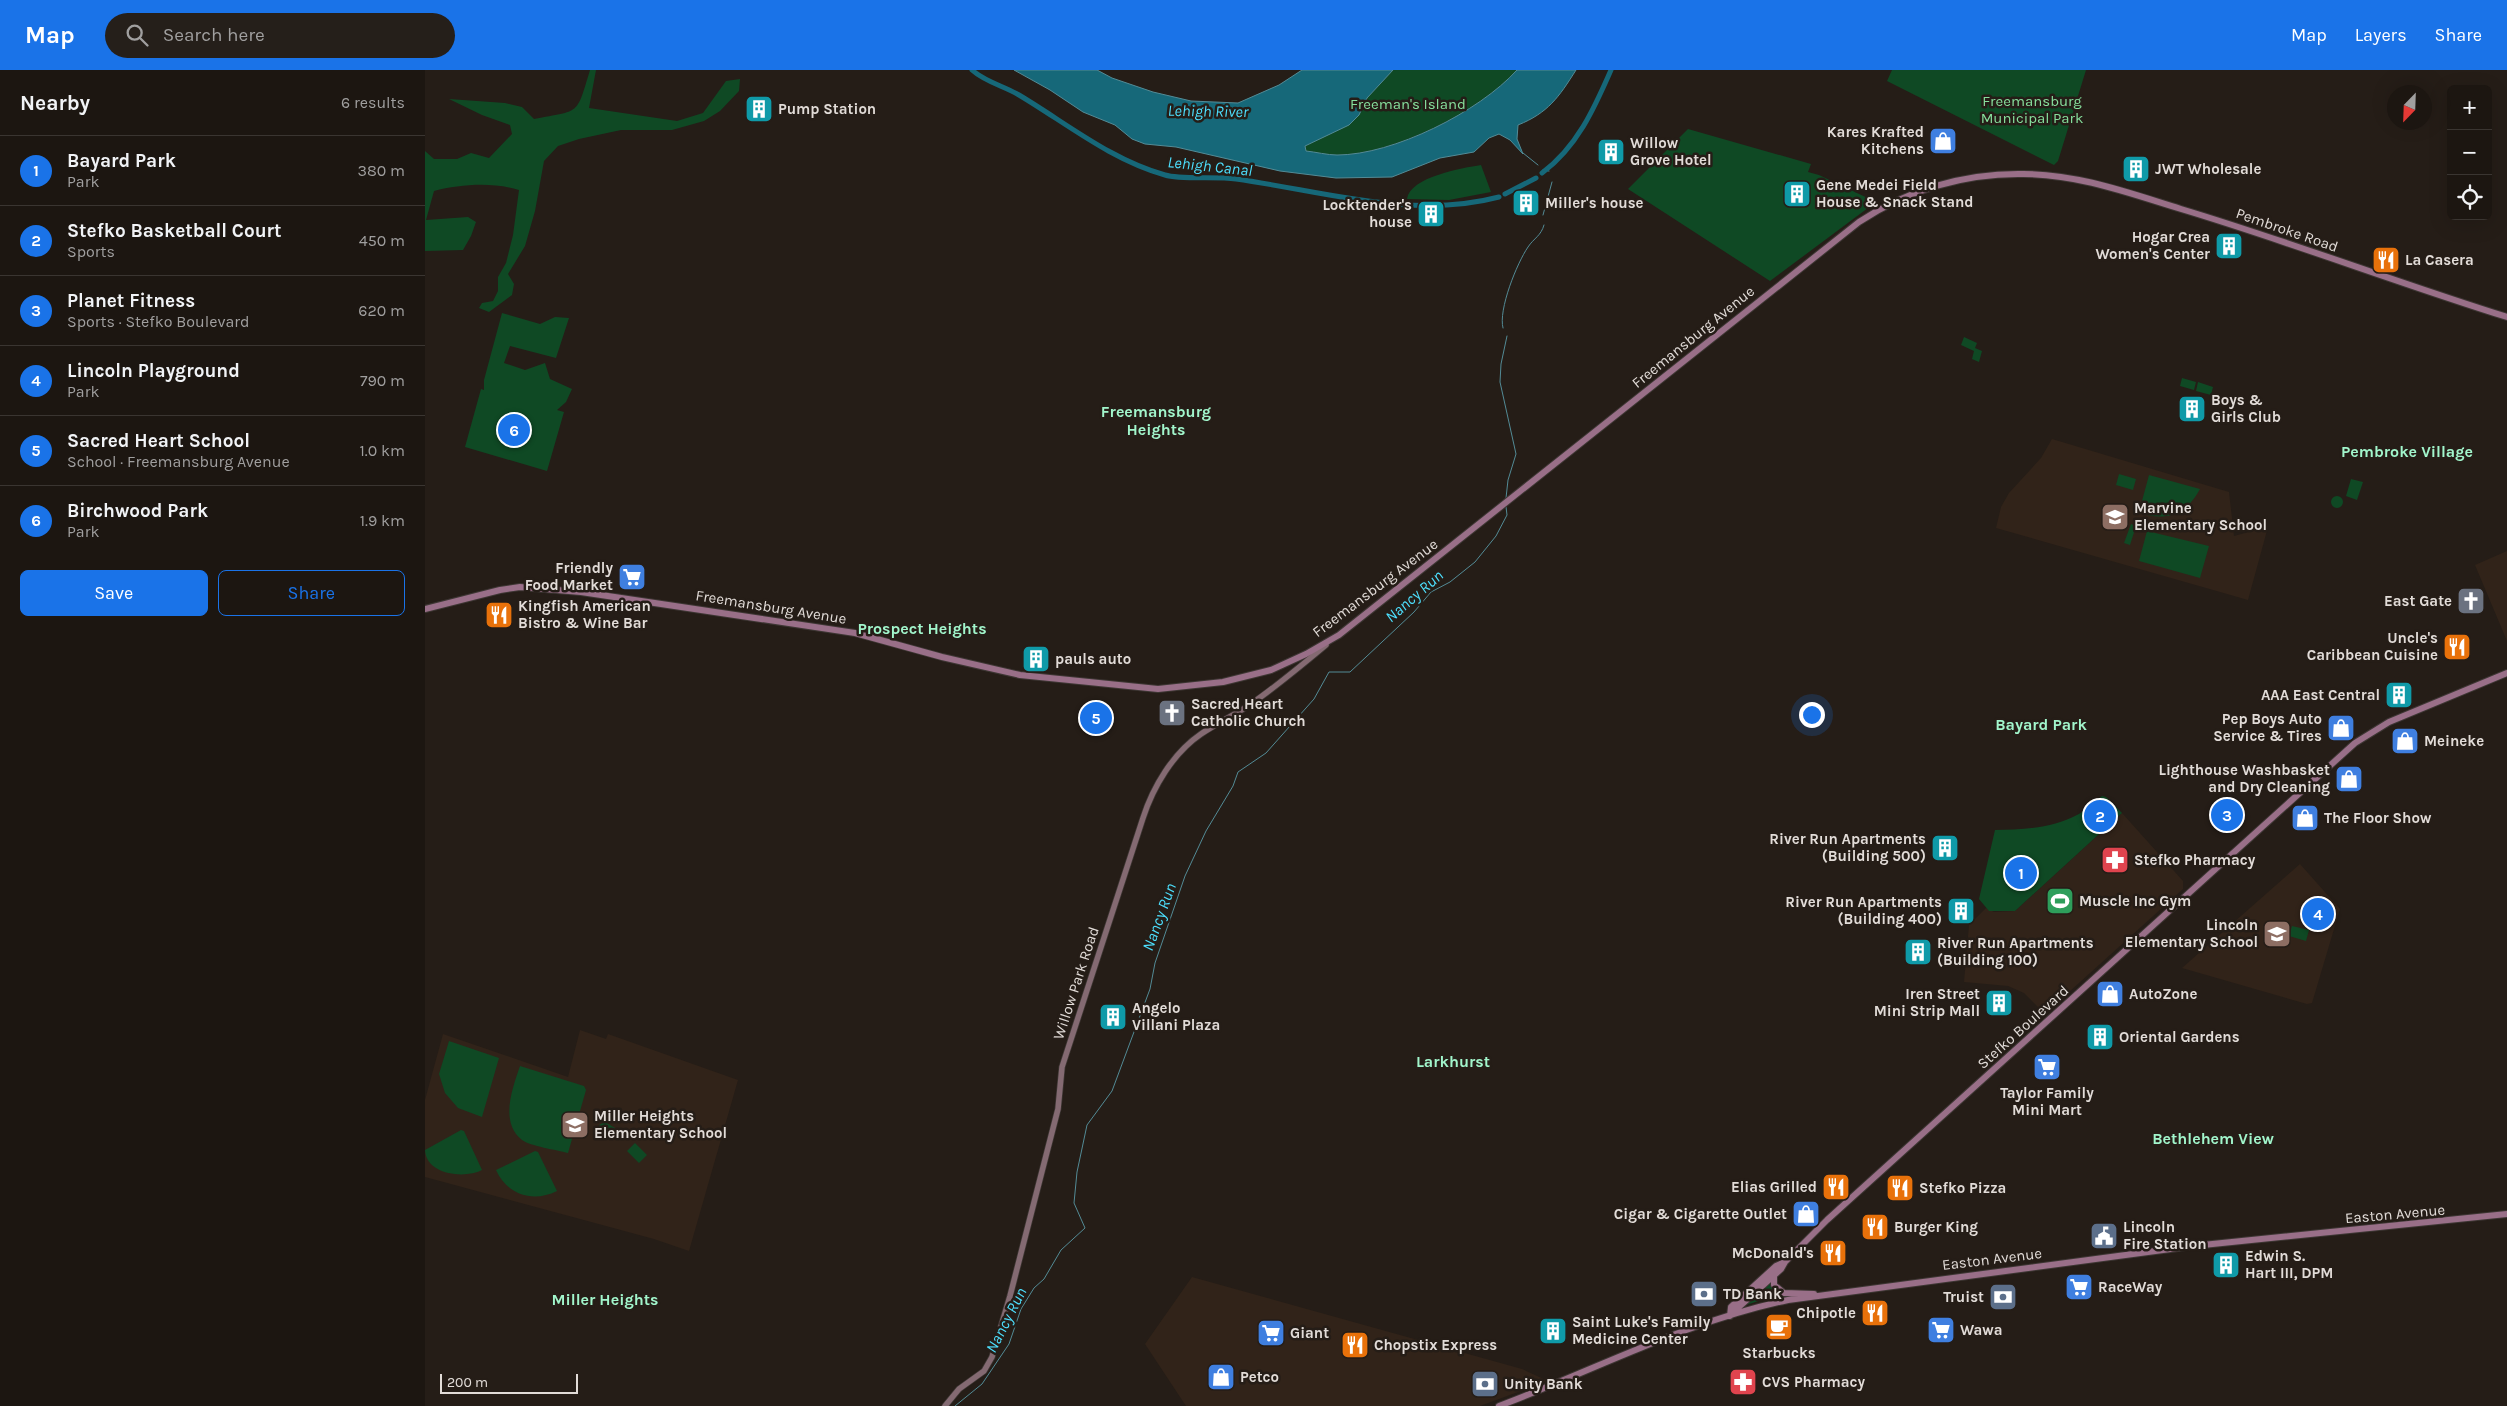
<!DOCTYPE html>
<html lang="en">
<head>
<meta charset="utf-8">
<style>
  :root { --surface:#1c1611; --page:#251f1a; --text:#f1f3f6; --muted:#a09f9f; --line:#3a3531; --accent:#1a73e8 }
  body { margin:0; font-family:Karla,sans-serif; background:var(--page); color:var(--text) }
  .controls { position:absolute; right:15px; top:15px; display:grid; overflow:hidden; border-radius:8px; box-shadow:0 5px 20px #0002 }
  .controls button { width:45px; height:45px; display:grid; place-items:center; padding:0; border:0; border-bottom:1px solid var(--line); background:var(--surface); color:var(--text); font:25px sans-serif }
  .compass { position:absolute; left:1962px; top:15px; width:45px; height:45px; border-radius:50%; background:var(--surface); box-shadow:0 5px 20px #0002; rotate:203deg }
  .scale { position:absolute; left:15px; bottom:12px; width:138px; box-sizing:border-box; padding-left:5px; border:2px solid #e2dcd8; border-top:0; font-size:14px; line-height:18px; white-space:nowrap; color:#e2dcd8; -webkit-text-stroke:4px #251d17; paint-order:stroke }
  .you { position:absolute; left:1386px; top:644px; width:18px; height:18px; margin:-12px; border:4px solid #fff; border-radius:50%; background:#1a73e8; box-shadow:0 0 0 8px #1a73e833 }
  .badge { display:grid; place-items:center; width:32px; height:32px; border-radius:50%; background:var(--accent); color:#fff; font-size:16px; font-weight:700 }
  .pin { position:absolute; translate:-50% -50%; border:2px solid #fff; box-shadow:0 1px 5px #0006 }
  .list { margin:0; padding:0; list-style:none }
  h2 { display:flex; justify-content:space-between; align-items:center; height:65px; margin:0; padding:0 20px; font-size:21px }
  h2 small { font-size:16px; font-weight:400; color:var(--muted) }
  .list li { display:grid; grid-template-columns:32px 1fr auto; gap:15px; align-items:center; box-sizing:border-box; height:70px; padding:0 20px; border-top:1px solid var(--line) }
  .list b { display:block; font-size:19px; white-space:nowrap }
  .list p { margin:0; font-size:16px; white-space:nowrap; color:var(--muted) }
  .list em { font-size:16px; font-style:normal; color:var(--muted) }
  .actions { display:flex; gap:10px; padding:15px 20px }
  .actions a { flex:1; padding:11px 0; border:1px solid var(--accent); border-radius:8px; text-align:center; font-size:18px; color:var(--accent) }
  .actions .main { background:var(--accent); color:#fff }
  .icon { flex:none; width:28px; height:28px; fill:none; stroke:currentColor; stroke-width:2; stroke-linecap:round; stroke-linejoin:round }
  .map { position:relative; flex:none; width:2082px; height:1336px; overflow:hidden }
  header { display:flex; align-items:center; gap:30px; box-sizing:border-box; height:70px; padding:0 25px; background:var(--accent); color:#fff }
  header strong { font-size:24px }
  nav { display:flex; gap:28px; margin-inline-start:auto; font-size:18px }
  .search { width:350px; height:45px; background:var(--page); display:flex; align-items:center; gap:12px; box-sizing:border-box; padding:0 18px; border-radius:28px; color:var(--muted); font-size:19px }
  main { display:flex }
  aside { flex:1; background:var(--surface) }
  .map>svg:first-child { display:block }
</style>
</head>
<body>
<header>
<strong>Map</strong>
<div class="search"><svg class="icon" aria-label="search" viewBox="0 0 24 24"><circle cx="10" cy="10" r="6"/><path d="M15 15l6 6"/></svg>Search here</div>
<nav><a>Map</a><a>Layers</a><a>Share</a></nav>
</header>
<main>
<aside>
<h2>Nearby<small>6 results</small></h2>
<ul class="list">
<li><span class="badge">1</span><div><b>Bayard Park</b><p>Park</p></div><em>380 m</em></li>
<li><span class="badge">2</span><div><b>Stefko Basketball Court</b><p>Sports</p></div><em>450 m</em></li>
<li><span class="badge">3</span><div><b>Planet Fitness</b><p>Sports · Stefko Boulevard</p></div><em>620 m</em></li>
<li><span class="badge">4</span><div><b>Lincoln Playground</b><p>Park</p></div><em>790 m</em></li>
<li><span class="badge">5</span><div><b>Sacred Heart School</b><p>School · Freemansburg Avenue</p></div><em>1.0 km</em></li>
<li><span class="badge">6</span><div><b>Birchwood Park</b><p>Park</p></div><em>1.9 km</em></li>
</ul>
<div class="actions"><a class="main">Save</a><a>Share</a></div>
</aside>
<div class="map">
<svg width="2082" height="1336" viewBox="0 0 2082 1336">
  <rect width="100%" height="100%" fill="#251d17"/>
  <path fill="#312319" d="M 1627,369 L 1804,422 L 1809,466 L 1843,457 L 1823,530 L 1571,458 L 1576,437 L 1584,423 L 1616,388 Z
    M 2082,481 L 2082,571 L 2050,495 Z
    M 1697,743 L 1758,811 L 1758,819 L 1623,941 L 1616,940 L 1599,923 L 1583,916 L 1539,912 L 1544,855 L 1561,838 L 1569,842 L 1590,841 Z
    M 1875,794 L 1915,839 L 1887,933 L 1882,934 L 1757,898 Z
    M 155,960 L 181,969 L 183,964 L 313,1010 L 264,1181 L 229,1169 L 0,1107 L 0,1030 L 18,964 L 143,1007 Z
    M 767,1207 L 1097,1299 L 1123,1311 L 1055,1336 L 761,1336 L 720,1274 Z"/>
  <path fill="#0f4924" d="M 165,0 L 171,0 L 164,38 L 252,51 L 278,43 L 301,11 L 315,9 L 314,21 L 295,41 L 279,51 L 247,60 L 196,60 L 154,69 L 133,76 L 119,91 L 110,141 L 100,176 L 83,204 L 89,214 L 87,225 L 64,242 L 54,238 L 57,233 L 68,231 L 73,221 L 73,207 L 81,193 L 88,165 L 94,120 C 68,112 36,114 9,121 L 1,150 L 43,147 L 51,152 L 46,166 L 38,180 L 0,181 L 0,81 L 9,89 L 32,89 L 46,83 L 64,88 L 87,64 L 85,55 L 57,45 L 24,29 L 80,33 L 97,37 L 109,49 C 156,40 151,46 165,0 Z
    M 968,0 L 1092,0 C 1055,41 968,85 911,85 C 901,85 891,82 881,81 L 880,76 L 934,45 L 942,28 Z
    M 1467,0 L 1661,0 L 1633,91 L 1629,95 L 1462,11 Z
    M 1263,59 L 1386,94 L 1383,102 L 1394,105 L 1451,132 L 1345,211 L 1203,119 Z
    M 1056,95 L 1066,122 L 1024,130 L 982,129 C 985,107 1037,98 1056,95 Z
    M 77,243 L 115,254 L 130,247 L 144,248 L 131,288 L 85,276 L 79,293 L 100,300 L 120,293 L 125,309 L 147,319 L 141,332 L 132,340 L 139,342 L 122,401 L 40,377 L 56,319 L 59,320 L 59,310 Z
    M 1539,267 L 1552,273 L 1550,278 L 1557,281 L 1554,292 L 1547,289 L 1549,281 L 1536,275 Z
    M 1757,308 L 1771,312 L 1769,320 L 1755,316 Z
    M 1773,312 L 1788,317 L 1786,325 L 1771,321 Z
    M 1694,404 L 1711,409 L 1708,420 L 1691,415 Z
    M 1724,405 L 1775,419 C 1762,444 1739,453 1714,442 Z
    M 1926,409 L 1938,412 L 1932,430 L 1921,426 Z
    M1906 432a6 6 0 1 1 12 0a6 6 0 1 1-12 0Z
    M 1706,454 L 1711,456 L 1705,475 L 1699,473 Z
    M 1722,461 L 1784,476 L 1775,508 L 1714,491 Z
    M 1677,726 L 1681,727 L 1697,743 L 1590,841 L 1564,841 L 1554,829 L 1570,760 C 1597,760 1628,758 1652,745 C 1662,740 1669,732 1677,726 Z
    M 1889,836 L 1901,838 L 1902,846 L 1898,855 L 1883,850 L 1883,843 Z
    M 1867,856 L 1884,860 L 1881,871 L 1864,866 Z
    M 24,971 L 74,988 L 57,1047 L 33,1038 L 20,1023 L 14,1004 Z
    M 95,996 L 159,1016 L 161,1020 L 143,1083 C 132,1080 105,1076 97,1070 C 74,1052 88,1017 95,996 Z
    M 180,1052 L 190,1058 L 190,1063 L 186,1065 L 179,1063 L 174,1055 Z
    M 36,1060 L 39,1061 L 57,1100 C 40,1109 1,1105 0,1080 Z
    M 210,1073 L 222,1085 L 214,1093 L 202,1081 Z
    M 110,1081 L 113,1082 L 132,1121 C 108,1133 82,1125 71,1100 Z
    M 1345,1212 L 1353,1223 L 1352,1225 L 1321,1235 Z"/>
  <path fill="#166879" stroke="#538b96" d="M 589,0 L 672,0 L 687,8 L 728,22 L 766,31 L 813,33 L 854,15 L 877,0 L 968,0 L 942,28 L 934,45 L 924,55 L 880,76 L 881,81 C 891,82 902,85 912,85 C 968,85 1054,42 1092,0 L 1151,0 C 1134,27 1123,43 1093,55 L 1092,69 L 1098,84 L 1085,70 L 1074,64 L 1064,68 L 1049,82 L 1015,88 L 967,107 L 911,108 L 855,101 L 751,77 L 720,74 L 707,69 L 690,55 L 658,42 L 625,20 Z"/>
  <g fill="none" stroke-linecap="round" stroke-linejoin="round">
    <path stroke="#538b96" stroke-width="1" d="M 1098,83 L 1113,95
      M 1118,100 L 1124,101
      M 1118,145 L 1127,112
      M 1078,258 C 1073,240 1092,193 1103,177 C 1109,168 1116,166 1119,155
      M 1081,428 L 1083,410 L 1091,384 L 1075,312 L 1076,294 L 1082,266
      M 530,1336 L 557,1314 L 584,1274 L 596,1239 L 609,1218 L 619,1209 L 636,1180 L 660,1158 L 649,1133 L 652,1102 L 662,1055 L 687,1021 L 725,919 L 730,893 L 760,806 L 781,761 L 808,716 L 813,702 L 841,683 L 889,629 L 904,602 L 925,602 L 989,542 L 1006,522 L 1025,512 L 1050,492 L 1071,466 L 1082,445 L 1081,437"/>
    <path stroke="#166879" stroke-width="5" d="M 547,0 C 560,12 579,16 594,25 C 641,53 686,90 740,105 C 756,110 791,106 811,109 C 898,121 987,150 1074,127
      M 1117,103 C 1152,77 1169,39 1186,0
      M 1080,124 L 1111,108"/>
    <defs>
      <path id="secondary" d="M 520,1336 L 534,1319 L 559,1301 L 567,1287 L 585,1226 L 633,1039 L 637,997 L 718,748 C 728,717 748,683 776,664 C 792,653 810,645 826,634 C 852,616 877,595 901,575"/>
      <path id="primary" d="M 0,539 L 75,520 L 95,517 L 156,522 L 430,563 L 517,587 L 595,605 L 733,619 L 798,612 L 846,600 L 881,584 L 914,565 L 1434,152 C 1482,120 1540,103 1598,104 C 1653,104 1704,123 1756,139 C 1866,172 1973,213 2082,247
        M 1349,1206 L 1349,1215 L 1359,1223 L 1389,1224
        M 1306,1244 L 1356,1199 L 1360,1192
        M 1305,1246 L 1306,1237 L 1351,1196 L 1360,1192 L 1402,1150 L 1930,673 L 1964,652 L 2082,603
        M 1074,1336 C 1170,1300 1262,1251 1363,1230 L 1768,1176 L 2082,1144"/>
    </defs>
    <use href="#secondary" stroke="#3d3633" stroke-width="7"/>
    <use href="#primary" stroke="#3d3633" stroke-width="8"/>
    <use href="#secondary" stroke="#846a72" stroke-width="5.5"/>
    <use href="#primary" stroke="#996f88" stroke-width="6"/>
  </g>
  <defs>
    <symbol id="building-square" viewBox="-11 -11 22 22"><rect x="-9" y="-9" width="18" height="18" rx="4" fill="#0f9aa8" stroke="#251d17"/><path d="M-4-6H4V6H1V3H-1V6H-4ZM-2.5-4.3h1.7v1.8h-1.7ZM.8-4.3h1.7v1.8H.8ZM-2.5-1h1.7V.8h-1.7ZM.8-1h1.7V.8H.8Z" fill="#fff"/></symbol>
    <symbol id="shop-square" viewBox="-11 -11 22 22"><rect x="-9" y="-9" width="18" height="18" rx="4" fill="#3f7fe0" stroke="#251d17"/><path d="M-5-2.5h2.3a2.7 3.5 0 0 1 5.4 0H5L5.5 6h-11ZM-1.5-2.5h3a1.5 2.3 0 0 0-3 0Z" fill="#fff"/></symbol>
    <symbol id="restaurant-square" viewBox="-11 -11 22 22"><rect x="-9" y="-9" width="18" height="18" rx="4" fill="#e8710a" stroke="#251d17"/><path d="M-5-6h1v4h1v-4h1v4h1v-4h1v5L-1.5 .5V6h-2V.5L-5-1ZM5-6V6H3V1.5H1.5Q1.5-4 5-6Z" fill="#fff"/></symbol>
    <symbol id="school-square" viewBox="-11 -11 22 22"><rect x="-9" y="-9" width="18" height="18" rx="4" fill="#8d6e63" stroke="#251d17"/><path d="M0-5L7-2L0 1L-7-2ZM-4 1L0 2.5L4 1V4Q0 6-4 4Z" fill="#fff"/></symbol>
    <symbol id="supermarket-square" viewBox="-11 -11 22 22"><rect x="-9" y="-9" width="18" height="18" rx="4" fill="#3f7fe0" stroke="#251d17"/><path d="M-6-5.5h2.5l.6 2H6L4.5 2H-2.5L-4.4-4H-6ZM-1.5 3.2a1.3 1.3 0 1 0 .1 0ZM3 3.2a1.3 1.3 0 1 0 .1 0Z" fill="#fff"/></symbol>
    <symbol id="church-square" viewBox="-11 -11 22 22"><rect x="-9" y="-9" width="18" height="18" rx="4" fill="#6b7280" stroke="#251d17"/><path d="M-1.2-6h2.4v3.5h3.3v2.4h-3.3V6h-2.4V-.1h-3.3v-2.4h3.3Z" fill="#fff"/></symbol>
    <symbol id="pharmacy-square" viewBox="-11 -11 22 22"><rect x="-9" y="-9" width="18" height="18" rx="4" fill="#e0444e" stroke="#251d17"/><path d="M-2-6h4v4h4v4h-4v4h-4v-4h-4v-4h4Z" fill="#fff"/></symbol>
    <symbol id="stadium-square" viewBox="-11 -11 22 22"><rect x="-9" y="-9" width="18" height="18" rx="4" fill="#2e9e5b" stroke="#251d17"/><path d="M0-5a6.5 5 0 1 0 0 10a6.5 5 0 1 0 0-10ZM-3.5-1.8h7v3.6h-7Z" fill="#fff"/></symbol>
    <symbol id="civic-square" viewBox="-11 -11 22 22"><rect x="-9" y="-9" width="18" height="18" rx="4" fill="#5c6f8a" stroke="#251d17"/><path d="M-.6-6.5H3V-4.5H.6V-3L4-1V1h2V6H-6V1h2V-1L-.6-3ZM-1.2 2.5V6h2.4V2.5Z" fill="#fff"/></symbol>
    <symbol id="bank-square" viewBox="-11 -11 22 22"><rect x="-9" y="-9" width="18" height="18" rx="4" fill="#5c6f8a" stroke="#251d17"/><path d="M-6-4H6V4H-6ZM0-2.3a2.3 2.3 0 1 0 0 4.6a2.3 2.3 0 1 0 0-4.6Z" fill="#fff"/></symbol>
    <symbol id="cafe-square" viewBox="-11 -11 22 22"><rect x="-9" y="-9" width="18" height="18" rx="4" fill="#e8710a" stroke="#251d17"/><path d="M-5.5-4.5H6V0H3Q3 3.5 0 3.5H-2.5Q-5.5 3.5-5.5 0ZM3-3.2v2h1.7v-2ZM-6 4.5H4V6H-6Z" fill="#fff"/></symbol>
  </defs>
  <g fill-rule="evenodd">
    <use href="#building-square" x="318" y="23" width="32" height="32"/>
    <use href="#shop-square" x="1502" y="55" width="32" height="32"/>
    <use href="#building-square" x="1170" y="66" width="32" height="32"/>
    <use href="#building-square" x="1695" y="83" width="32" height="32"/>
    <use href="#building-square" x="1356" y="108" width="32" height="32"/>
    <use href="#building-square" x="1085" y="117" width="32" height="32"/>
    <use href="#building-square" x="990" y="128" width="32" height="32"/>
    <use href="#building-square" x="1788" y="160" width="32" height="32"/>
    <use href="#restaurant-square" x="1945" y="174" width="32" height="32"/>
    <use href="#building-square" x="1751" y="323" width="32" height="32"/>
    <use href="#school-square" x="1674" y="431" width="32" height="32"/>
    <use href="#supermarket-square" x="191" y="491" width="32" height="32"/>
    <use href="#church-square" x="2030" y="515" width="32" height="32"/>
    <use href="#restaurant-square" x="58" y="529" width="32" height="32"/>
    <use href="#restaurant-square" x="2016" y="561" width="32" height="32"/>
    <use href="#building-square" x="595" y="573" width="32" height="32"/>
    <use href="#building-square" x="1958" y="609" width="32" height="32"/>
    <use href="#church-square" x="731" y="627" width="32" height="32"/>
    <use href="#shop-square" x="1900" y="642" width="32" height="32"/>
    <use href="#shop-square" x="1964" y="655" width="32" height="32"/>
    <use href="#shop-square" x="1908" y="693" width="32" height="32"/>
    <use href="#shop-square" x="1864" y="732" width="32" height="32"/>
    <use href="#building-square" x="1504" y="762" width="32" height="32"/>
    <use href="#pharmacy-square" x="1674" y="774" width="32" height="32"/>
    <use href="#stadium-square" x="1619" y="815" width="32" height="32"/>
    <use href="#building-square" x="1520" y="825" width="32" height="32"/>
    <use href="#school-square" x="1836" y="848" width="32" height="32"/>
    <use href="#building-square" x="1477" y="866" width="32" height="32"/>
    <use href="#shop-square" x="1669" y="908" width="32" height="32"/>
    <use href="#building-square" x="1558" y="917" width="32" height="32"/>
    <use href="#building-square" x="672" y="931" width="32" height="32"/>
    <use href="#building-square" x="1659" y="951" width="32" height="32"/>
    <use href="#supermarket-square" x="1606" y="981" width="32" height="32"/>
    <use href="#school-square" x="134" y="1039" width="32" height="32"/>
    <use href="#restaurant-square" x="1395" y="1101" width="32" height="32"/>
    <use href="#restaurant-square" x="1459" y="1102" width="32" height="32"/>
    <use href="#shop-square" x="1365" y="1128" width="32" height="32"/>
    <use href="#restaurant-square" x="1434" y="1141" width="32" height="32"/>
    <use href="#civic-square" x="1663" y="1150" width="32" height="32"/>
    <use href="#restaurant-square" x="1392" y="1167" width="32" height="32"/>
    <use href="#building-square" x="1785" y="1179" width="32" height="32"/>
    <use href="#supermarket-square" x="1638" y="1201" width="32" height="32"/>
    <use href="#bank-square" x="1263" y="1208" width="32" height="32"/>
    <use href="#bank-square" x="1562" y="1211" width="32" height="32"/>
    <use href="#restaurant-square" x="1434" y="1227" width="32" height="32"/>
    <use href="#cafe-square" x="1338" y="1241" width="32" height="32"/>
    <use href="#supermarket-square" x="1500" y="1244" width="32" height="32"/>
    <use href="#building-square" x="1112" y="1245" width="32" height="32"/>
    <use href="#supermarket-square" x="830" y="1247" width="32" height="32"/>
    <use href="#restaurant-square" x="914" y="1259" width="32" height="32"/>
    <use href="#shop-square" x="780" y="1291" width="32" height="32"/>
    <use href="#pharmacy-square" x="1302" y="1296" width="32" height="32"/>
    <use href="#bank-square" x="1044" y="1298" width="32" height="32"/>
  </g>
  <g text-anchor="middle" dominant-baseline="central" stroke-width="5" stroke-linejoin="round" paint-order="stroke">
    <g font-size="15" fill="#87e09d" stroke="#251d17">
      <text x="1607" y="31">Freemansburg<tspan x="1607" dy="17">Municipal Park</tspan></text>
      <text x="983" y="34">Freeman's Island</text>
    </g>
    <g font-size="15" font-weight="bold" fill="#e2dcd8" stroke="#251d17" text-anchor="start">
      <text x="353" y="39">Pump Station</text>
      <text x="1499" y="62" text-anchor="end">Kares Krafted<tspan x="1499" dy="17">Kitchens</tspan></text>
      <text x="1205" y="73">Willow<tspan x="1205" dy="17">Grove Hotel</tspan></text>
      <text x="1730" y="99">JWT Wholesale</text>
      <text x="1391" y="115">Gene Medei Field<tspan x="1391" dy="17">House &amp; Snack Stand</tspan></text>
      <text x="1120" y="133">Miller's house</text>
      <text x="987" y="135" text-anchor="end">Locktender's<tspan x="987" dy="17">house</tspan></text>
      <text x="1785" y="167" text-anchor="end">Hogar Crea<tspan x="1785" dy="17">Women's Center</tspan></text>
      <text x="1980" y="190">La Casera</text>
      <text x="1786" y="330">Boys &amp;<tspan x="1786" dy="17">Girls Club</tspan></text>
      <text x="1709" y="438">Marvine<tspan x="1709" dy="17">Elementary School</tspan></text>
      <text x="188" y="498" text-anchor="end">Friendly<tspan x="188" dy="17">Food Market</tspan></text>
      <text x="2027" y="531" text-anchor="end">East Gate</text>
      <text x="93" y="536">Kingfish American<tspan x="93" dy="17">Bistro &amp; Wine Bar</tspan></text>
      <text x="2013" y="568" text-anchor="end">Uncle's<tspan x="2013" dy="17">Caribbean Cuisine</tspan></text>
      <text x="630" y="589">pauls auto</text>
      <text x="1955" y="625" text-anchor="end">AAA East Central</text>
      <text x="766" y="634">Sacred Heart<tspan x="766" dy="17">Catholic Church</tspan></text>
      <text x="1897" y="649" text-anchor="end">Pep Boys Auto<tspan x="1897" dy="17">Service &amp; Tires</tspan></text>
      <text x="1999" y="671">Meineke</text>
      <text x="1905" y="700" text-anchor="end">Lighthouse Washbasket<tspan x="1905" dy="17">and Dry Cleaning</tspan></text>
      <text x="1899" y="748">The Floor Show</text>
      <text x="1501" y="769" text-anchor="end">River Run Apartments<tspan x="1501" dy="17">(Building 500)</tspan></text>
      <text x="1709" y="790">Stefko Pharmacy</text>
      <text x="1654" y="831">Muscle Inc Gym</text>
      <text x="1517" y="832" text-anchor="end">River Run Apartments<tspan x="1517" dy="17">(Building 400)</tspan></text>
      <text x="1833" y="855" text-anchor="end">Lincoln<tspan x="1833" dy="17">Elementary School</tspan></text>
      <text x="1512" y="873">River Run Apartments<tspan x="1512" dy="17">(Building 100)</tspan></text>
      <text x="1555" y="924" text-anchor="end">Iren Street<tspan x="1555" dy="17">Mini Strip Mall</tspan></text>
      <text x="1704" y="924">AutoZone</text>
      <text x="707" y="938">Angelo<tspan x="707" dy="17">Villani Plaza</tspan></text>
      <text x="1694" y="967">Oriental Gardens</text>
      <text x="1622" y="1023" text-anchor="middle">Taylor Family<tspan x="1622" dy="17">Mini Mart</tspan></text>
      <text x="169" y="1046">Miller Heights<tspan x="169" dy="17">Elementary School</tspan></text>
      <text x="1392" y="1117" text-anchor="end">Elias Grilled</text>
      <text x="1494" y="1118">Stefko Pizza</text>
      <text x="1362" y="1144" text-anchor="end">Cigar &amp; Cigarette Outlet</text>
      <text x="1469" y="1157">Burger King</text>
      <text x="1698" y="1157">Lincoln<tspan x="1698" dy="17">Fire Station</tspan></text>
      <text x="1389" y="1183" text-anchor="end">McDonald's</text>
      <text x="1820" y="1186">Edwin S.<tspan x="1820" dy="17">Hart III, DPM</tspan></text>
      <text x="1673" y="1217">RaceWay</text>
      <text x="1298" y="1224">TD Bank</text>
      <text x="1559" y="1227" text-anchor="end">Truist</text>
      <text x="1431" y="1243" text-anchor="end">Chipotle</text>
      <text x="1147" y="1252">Saint Luke's Family<tspan x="1147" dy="17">Medicine Center</tspan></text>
      <text x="1535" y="1260">Wawa</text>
      <text x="865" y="1263">Giant</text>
      <text x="949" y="1275">Chopstix Express</text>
      <text x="1354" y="1283" text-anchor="middle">Starbucks</text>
      <text x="815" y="1307">Petco</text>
      <text x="1337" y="1312">CVS Pharmacy</text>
      <text x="1079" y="1314">Unity Bank</text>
    </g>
    <g font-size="15" fill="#e2dcd8" stroke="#251d17">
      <text transform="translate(1862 160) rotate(19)">Pembroke Road</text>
      <text transform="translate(1268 267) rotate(-39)">Freemansburg Avenue</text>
      <text transform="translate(950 518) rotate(-37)">Freemansburg Avenue</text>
      <text transform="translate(346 537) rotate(9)">Freemansburg Avenue</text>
      <text transform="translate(651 913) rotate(-72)">Willow Park Road</text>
      <text transform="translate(1598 957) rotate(-42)">Stefko Boulevard</text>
      <text transform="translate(1970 1144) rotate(-5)">Easton Avenue</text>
      <text transform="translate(1567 1189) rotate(-7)">Easton Avenue</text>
    </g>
    <g font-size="16" font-style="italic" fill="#4ddffd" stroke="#251d17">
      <text transform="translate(783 41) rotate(1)">Lehigh River</text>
      <text transform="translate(785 96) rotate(6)">Lehigh Canal</text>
      <text transform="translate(989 526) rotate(-41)">Nancy Run</text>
      <text transform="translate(734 847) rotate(-70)">Nancy Run</text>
      <text transform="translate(581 1250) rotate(-63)">Nancy Run</text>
    </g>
    <g font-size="16" font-weight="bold" fill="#a2f6cc" stroke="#251d17">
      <text x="731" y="341">Freemansburg<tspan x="731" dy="18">Heights</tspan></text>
      <text x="1982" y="381">Pembroke Village</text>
      <text x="497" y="558">Prospect Heights</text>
      <text x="1616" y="654">Bayard Park</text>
      <text x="1028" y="991">Larkhurst</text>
      <text x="1788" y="1068">Bethlehem View</text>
      <text x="180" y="1229">Miller Heights</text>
    </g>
  </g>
</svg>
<div class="controls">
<button>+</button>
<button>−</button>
<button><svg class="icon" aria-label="locate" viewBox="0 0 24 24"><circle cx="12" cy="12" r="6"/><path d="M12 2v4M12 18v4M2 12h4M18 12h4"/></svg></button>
</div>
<svg class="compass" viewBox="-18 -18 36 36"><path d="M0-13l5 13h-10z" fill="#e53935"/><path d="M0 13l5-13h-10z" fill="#a09f9f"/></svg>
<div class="scale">200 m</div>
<div class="you"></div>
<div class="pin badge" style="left:1596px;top:803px">1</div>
<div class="pin badge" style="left:1675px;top:746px">2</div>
<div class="pin badge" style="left:1802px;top:745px">3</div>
<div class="pin badge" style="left:1893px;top:844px">4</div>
<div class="pin badge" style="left:671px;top:648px">5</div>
<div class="pin badge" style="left:89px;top:360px">6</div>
</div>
</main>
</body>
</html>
